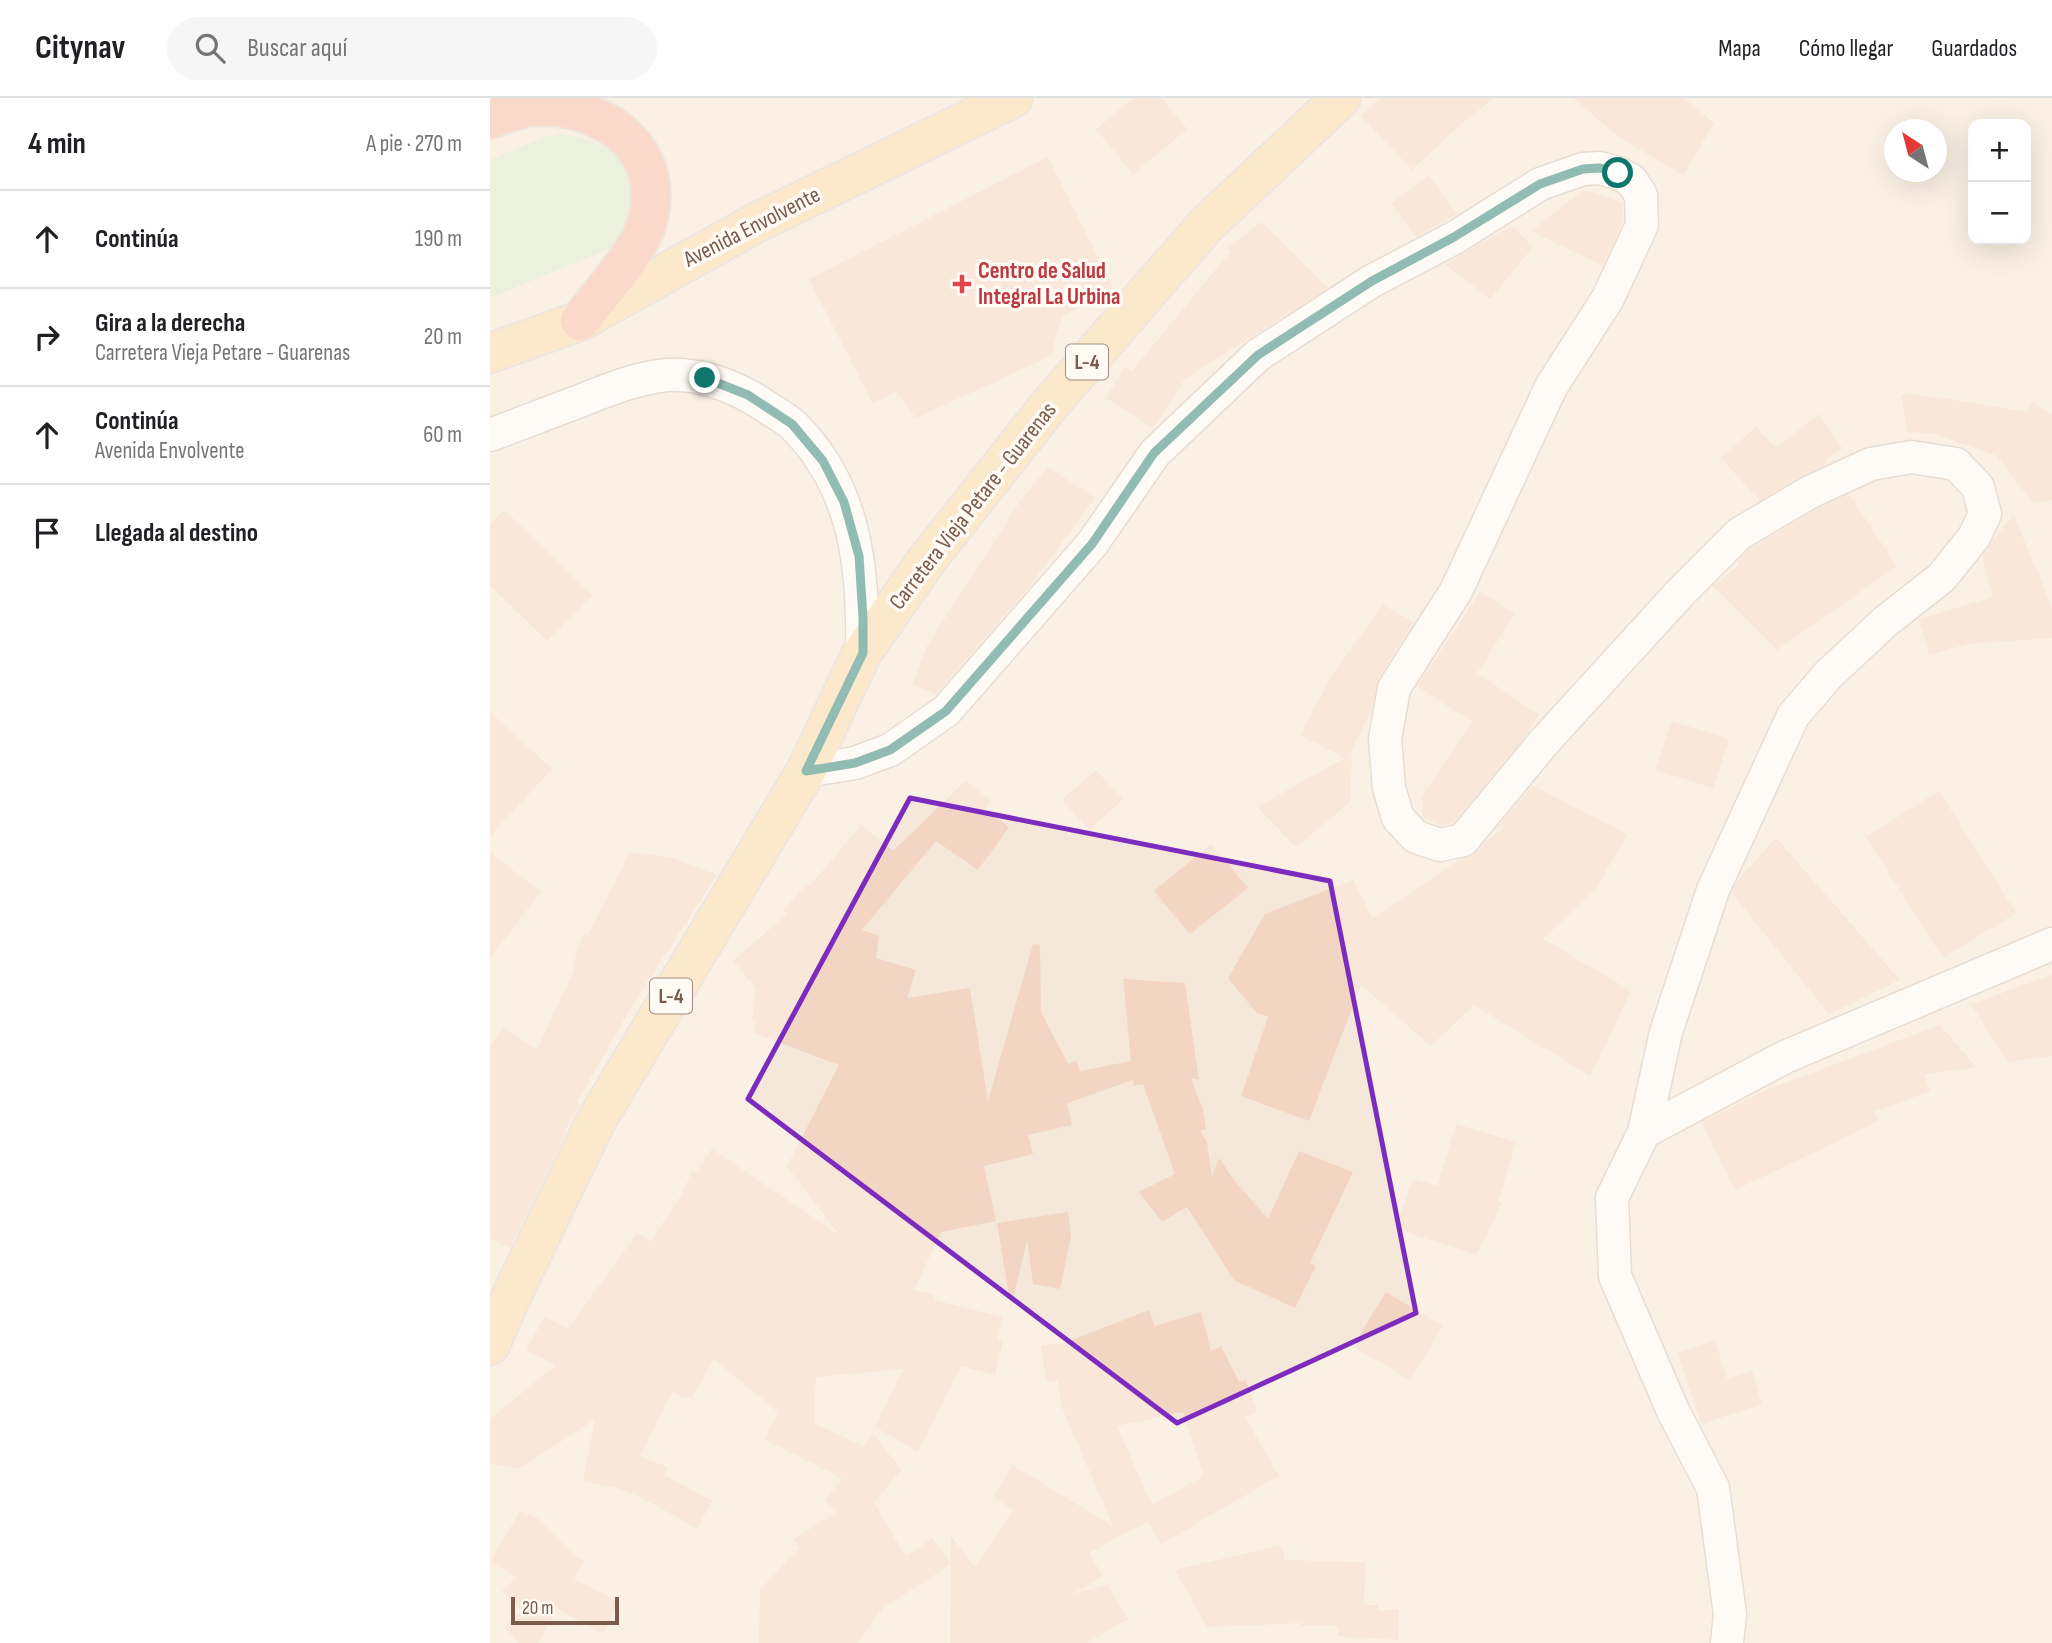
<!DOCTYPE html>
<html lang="es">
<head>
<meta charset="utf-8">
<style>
  :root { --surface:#fff; --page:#f6f6f6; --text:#202124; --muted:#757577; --line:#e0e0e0 }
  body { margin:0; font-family:"Sofia Sans Condensed",sans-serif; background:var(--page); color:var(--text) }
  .controls { position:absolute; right:21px; top:21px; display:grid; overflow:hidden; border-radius:14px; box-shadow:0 7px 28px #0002 }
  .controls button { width:63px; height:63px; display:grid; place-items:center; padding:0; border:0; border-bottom:2px solid var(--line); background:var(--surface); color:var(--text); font:35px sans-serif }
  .compass { position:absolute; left:1394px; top:21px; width:63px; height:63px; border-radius:50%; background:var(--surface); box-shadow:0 7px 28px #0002; rotate:324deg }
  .scale { position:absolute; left:21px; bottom:18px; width:108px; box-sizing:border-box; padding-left:7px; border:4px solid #7a5c4d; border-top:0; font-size:19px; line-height:24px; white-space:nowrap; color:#7a5c4d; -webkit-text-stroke:5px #fffaf3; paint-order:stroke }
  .stop { position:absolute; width:21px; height:21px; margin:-16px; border:5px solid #0f766e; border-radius:50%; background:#fff }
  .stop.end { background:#0f766e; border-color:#fff; box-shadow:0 2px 7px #0008 }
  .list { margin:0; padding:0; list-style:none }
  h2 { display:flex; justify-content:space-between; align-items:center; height:91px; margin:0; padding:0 28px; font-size:30px }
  h2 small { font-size:23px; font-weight:400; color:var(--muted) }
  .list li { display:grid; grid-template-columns:46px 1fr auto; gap:21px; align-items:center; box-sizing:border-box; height:98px; padding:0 28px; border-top:2px solid var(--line) }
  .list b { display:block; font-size:26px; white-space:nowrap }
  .list p { margin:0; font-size:23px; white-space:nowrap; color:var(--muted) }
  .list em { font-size:23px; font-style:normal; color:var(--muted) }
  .icon { flex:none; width:38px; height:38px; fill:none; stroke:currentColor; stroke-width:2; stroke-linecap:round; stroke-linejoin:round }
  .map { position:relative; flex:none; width:1562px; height:1545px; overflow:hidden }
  header { display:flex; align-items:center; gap:42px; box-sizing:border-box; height:98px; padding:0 35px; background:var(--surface); border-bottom:2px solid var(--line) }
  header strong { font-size:33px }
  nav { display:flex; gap:38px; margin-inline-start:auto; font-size:24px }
  .search { width:490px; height:63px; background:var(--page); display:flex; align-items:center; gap:18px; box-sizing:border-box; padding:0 24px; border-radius:38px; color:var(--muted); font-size:26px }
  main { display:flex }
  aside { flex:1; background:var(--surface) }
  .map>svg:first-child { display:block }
</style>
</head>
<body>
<header>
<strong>Citynav</strong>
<div class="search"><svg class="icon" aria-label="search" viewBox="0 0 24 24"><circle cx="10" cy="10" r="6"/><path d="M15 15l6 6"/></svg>Buscar aquí</div>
<nav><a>Mapa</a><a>Cómo llegar</a><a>Guardados</a></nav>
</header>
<main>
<aside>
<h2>4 min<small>A pie · 270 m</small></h2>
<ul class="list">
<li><svg class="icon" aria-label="ahead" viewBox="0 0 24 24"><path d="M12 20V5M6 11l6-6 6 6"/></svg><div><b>Continúa</b></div><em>190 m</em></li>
<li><svg class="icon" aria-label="right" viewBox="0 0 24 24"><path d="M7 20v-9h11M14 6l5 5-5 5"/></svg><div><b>Gira a la derecha</b><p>Carretera Vieja Petare - Guarenas</p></div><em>20 m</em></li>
<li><svg class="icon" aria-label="ahead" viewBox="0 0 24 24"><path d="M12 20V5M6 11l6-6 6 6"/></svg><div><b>Continúa</b><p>Avenida Envolvente</p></div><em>60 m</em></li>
<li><svg class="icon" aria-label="arrive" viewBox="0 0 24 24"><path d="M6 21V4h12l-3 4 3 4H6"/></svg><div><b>Llegada al destino</b></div></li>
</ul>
</aside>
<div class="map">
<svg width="1562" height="1545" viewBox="0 0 1562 1545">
  <rect width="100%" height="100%" fill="#fdf6ec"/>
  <path fill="#f5e8da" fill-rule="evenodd" d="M 0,0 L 1562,0 L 1562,1545 L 0,1545 ZM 1483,26 L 1536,26 L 1536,142 L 1483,142 ZM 1405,32 L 1447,32 L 1447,74 L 1405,74 Z"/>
  <path fill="#d8ecc9" d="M 71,36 C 103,41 142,54 141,92 C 141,110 134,128 130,146 L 0,200 L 0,62 L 57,38 Z"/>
  <path fill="#f3d5c3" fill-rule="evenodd" d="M 644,0 L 672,0 L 697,31 L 643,76 L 606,31 Z
    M 890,0 L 1005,0 L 971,26 L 922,72 L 871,18 Z
    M 1083,0 L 1194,0 L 1224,25 L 1193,77 L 1129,39 Z
    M 558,59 L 624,191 L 572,218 L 561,258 L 426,320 L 406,293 L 383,306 L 319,181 Z
    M 939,78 L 967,116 L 926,139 L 901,105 Z
    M 1092,93 L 1099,93 L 1133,105 L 1133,123 L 1113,168 L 1041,133 Z
    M 771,124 L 838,190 L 695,281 L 663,330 L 616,300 L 635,269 L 642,273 L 741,153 L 738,150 Z
    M 1024,129 L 1043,149 L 1000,201 L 955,166 L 1006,136 Z
    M 1411,296 L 1445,299 L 1536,314 L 1541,303 L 1562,317 L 1562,402 L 1542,404 L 1507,358 L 1442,335 L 1417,334 Z
    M 1329,316 L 1352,350 L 1335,362 L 1337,366 L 1311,378 L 1270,403 L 1231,360 L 1266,329 L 1286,350 Z
    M 558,369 L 605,400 L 537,492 L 446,596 L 423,586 L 437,548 L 531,402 Z
    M 1359,396 L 1407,468 L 1287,552 L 1223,488 L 1249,467 L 1247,464 L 1260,451 L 1329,410 Z
    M 14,412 L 102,497 L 57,543 L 0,487 L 0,427 Z
    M 1524,418 L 1562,509 L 1562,540 L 1479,546 L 1439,557 L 1429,521 L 1503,499 L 1492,459 L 1503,441 Z
    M 990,494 L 1025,516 L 987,575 L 1049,617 L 1030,645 L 963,725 L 951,728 L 933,720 L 932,698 L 982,624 L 927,588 Z
    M 893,507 L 924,524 L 888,581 L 882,611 L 859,657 L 862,655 L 860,704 L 806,749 L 767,709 L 855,660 L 810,637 L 841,579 Z
    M 0,614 L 62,671 L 0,738 Z
    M 1181,623 L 1239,641 L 1223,690 L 1166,672 Z
    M 606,672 L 633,701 L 599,732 L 572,702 Z
    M 475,683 L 501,702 L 494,712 L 519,729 L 488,772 L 446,743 L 372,832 L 389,838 L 386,860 L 426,872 L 417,900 L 480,890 L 498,1003 L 543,846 L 550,847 L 551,914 L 578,966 L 586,963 L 590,973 L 641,963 L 633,881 L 695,885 L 709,982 L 701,980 L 713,1012 L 716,1031 L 710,1033 L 717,1044 L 722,1079 L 729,1060 L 744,1082 L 778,1121 L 809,1053 L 863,1074 L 820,1165 L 826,1168 L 805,1210 L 744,1182 L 697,1109 L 672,1124 L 649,1094 L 685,1076 L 653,986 L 644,988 L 643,982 L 577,1005 L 582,1027 L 538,1037 L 543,1056 L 494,1068 L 506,1123 L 451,1134 L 424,1192 L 445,1197 L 444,1202 L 512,1219 L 508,1241 L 513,1243 L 505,1277 L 471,1268 L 428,1354 L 385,1329 L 413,1271 L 326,1279 L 324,1325 L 375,1349 L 382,1334 L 411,1372 L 384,1405 L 416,1459 L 442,1440 L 461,1466 L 393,1510 L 367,1545 L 269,1545 L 270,1492 L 309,1450 L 304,1441 L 348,1413 L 335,1403 L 352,1380 L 274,1341 L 288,1314 L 224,1261 L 202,1299 L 191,1299 L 182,1294 L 150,1359 L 178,1369 L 175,1377 L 222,1403 L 207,1430 L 150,1399 L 124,1389 L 93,1383 L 105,1321 L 29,1371 L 0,1365 L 0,1321 L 66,1267 L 36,1252 L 54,1219 L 78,1231 L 148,1134 L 160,1144 L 192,1096 L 202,1073 L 205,1075 L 222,1051 L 349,1137 L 297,1068 L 349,967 L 264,935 L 266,923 L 262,923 L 266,890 L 243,863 L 297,816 L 293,813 L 317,785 L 320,788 L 371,727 L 403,753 Z
    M 1042,687 L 1137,736 L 1107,789 L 1053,841 L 1141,893 L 1100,978 L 984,907 L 941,948 L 871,887 L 819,1023 L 751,998 L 778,919 L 767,915 L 738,880 L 775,816 L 863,782 L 883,821 L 969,762 L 987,754 L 996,743 L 1017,728 L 1008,729 Z
    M 1449,693 L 1526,815 L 1453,860 L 1376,739 Z
    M 1286,740 L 1410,882 L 1339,916 L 1242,795 L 1247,783 Z
    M 721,746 L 758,790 L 700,836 L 664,793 Z
    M 140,754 L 183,760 L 227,777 L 146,901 L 87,1004 L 90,1007 L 75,1032 L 77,1033 L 20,1150 L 0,1140 L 0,948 L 13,929 L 47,952 L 86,868 L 83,867 L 93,836 L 97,838 Z
    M 0,755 L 51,794 L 0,860 Z
    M 1562,877 L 1562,958 L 1518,964 L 1481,906 Z
    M 1450,927 L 1486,969 L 1434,976 L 1440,993 L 1384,1014 L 1389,1023 L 1245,1092 L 1212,1024 L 1276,992 Z
    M 966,1026 L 1026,1044 L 1008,1104 L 1012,1105 L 986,1157 L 906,1131 L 923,1081 L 948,1088 Z
    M 578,1114 L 581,1138 L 570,1191 L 543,1186 L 537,1142 L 521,1210 L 507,1125 Z
    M 896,1194 L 953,1228 L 920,1282 L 863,1248 Z
    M 659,1212 L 665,1228 L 711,1214 L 721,1253 L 731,1248 L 749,1284 L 756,1282 L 767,1314 L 755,1319 L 789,1378 L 671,1446 L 658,1423 L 599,1455 L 613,1478 L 583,1496 L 618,1487 L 638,1521 L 597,1545 L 460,1545 L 461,1438 L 485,1469 L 524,1412 L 503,1399 L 522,1367 L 623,1428 L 571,1307 L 568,1282 L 556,1284 L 551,1248 L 577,1244 ZM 693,1314 L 714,1378 L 662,1407 L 627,1328 Z
    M 1225,1243 L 1237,1281 L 1262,1273 L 1272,1306 L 1211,1326 L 1188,1255 Z
    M 30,1413 L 46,1419 L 87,1460 L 95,1463 L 84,1481 L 128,1504 L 113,1535 L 67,1511 L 48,1545 L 29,1545 L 15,1529 L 31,1513 L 12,1493 L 27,1479 L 0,1464 Z
    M 792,1447 L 795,1462 L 875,1464 L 874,1507 L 888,1507 L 888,1512 L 909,1512 L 908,1542 L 848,1538 L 848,1528 L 811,1528 L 811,1525 L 717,1529 L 685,1472 Z"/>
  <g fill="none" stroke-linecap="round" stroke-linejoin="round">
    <defs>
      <path id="street" d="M 0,337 C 30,326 60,314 90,303 C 117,292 147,280 177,277 C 209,275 245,288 272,306 C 282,313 294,319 303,327 C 366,389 374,471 372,555
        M 316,673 L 365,665 L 400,652 L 456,613 L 602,446 L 665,355 L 768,257 L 882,183 L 964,140 L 1050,86 L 1093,71 L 1110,70 L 1128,75 L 1141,82 L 1151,97 L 1152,127 L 1118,200 L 1061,289 L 966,493 L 904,590 L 895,641 L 899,690 L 908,720 L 926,739 L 950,747 L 973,742 L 1054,644 L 1191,494 L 1249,436 L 1320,394 L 1381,366 L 1421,359 L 1466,366 L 1488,389 L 1495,416 L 1484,439 L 1451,480 L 1396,523 L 1338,577 L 1303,618 L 1223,792 L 1176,934 L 1154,1034 L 1122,1100 L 1125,1178 L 1183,1313 L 1223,1390 L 1240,1516 L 1237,1545
        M 1154,1034 L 1295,959 L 1562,846"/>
      <path id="primary" d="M 0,255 L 90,223 L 264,126 L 523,0
        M 0,1247 L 26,1188 L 106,1023 L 316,673 L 372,555 L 436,463 L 561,305 L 716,127 L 851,0"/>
      <path id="highway" d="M 0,21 C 13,17 27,10 41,9 C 107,3 176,47 158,121 C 149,156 112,193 90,223"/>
    </defs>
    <use href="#street" stroke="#d1beb0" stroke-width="35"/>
    <use href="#primary" stroke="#dad1cd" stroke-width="42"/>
    <use href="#highway" stroke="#dad1cd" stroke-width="42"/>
    <use href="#street" stroke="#fff" stroke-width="32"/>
    <use href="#primary" stroke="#fbd9a5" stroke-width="38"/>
    <use href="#highway" stroke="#f7b7a3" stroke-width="38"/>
  </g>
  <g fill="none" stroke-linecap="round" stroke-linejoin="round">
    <path stroke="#0f766e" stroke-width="9" d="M 215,280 L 258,297 L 302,326 L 333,363 L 354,404 L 369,458 L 373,519 L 373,555 L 316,673 L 365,665 L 400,652 L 456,613 L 602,446 L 664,355 L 768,257 L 882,183 L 964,139 L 1050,86 L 1093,71 L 1110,70 L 1128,75"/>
  </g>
  <path d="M0 0H1562V1545H0ZM 420,700 L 840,783 L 926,1215 L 687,1325 L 258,1001 Z" fill="#fdf6ec" fill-opacity=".55" fill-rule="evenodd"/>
  <path fill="none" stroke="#7b2cbf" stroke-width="5" stroke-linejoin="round" d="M 420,700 L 840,783 L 926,1215 L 687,1325 L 258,1001 Z"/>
  <path fill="#e0444e" stroke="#fffaf3" stroke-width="2.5" d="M468.5 175.5h7v7h7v7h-7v7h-7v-7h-7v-7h7z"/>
  <g text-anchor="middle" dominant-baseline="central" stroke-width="7" stroke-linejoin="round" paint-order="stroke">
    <g fill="#fffaf3" stroke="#a28b7f" stroke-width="2">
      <rect x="576" y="246.5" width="42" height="35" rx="5"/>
      <rect x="160" y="880.5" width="42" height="35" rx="5"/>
    </g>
    <g font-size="21" font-weight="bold" fill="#7a5c4d">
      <text x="597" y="264">L-4</text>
      <text x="181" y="898">L-4</text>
    </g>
    <g font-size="23" fill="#7a5c4d" stroke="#fffaf3">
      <text transform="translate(262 129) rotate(-27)">Avenida Envolvente</text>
      <text transform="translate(483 408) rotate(-52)">Carretera Vieja Petare - Guarenas</text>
    </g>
    <g font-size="23" font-weight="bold" fill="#be3a42" stroke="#fffaf3" text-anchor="start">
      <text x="488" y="173">Centro de Salud<tspan x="488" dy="26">Integral La Urbina</tspan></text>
    </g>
  </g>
</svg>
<div class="controls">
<button>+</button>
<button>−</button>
</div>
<svg class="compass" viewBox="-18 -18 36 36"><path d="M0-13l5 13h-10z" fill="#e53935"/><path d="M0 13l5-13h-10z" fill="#757577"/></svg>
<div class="scale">20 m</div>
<div class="stop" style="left:1128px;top:75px"></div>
<div class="stop end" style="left:215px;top:280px"></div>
</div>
</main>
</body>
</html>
